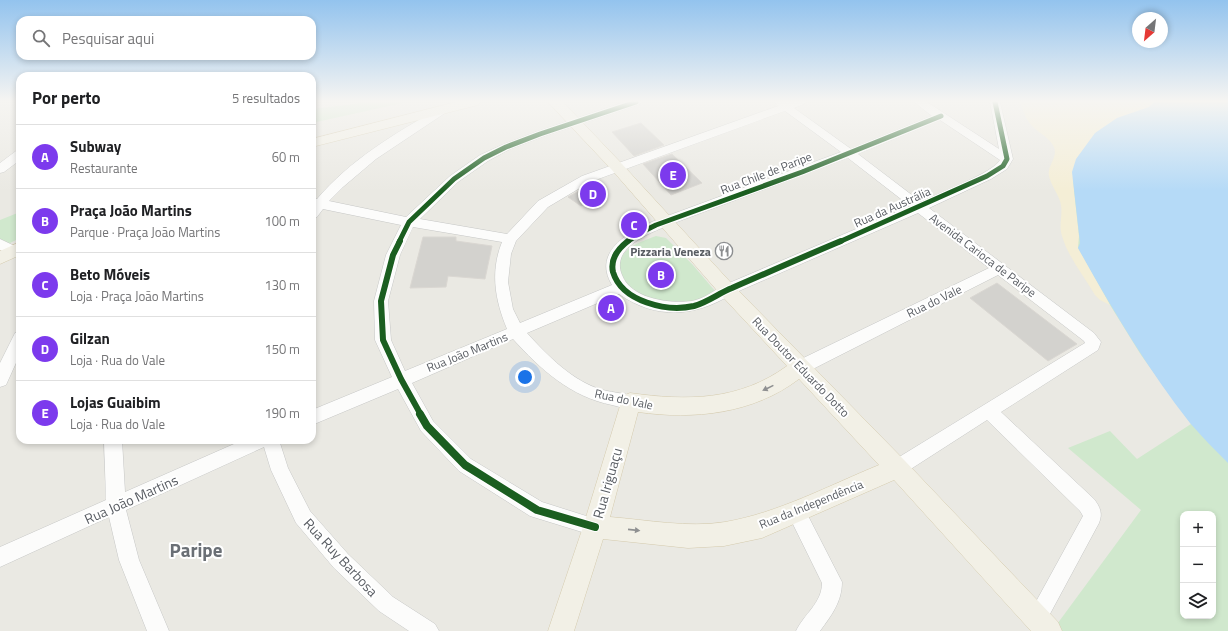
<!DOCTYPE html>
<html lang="pt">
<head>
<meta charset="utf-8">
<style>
  :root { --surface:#fff; --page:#f2f2f2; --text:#202124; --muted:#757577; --line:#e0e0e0; --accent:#7c3aed }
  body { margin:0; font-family:"Titillium Web",sans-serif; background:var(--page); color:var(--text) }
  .controls { position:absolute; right:12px; bottom:12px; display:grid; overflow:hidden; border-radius:8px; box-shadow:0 2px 6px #0003 }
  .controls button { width:36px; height:36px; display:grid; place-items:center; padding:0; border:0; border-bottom:1px solid var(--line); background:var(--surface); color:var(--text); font:20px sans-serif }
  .compass { position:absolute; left:1132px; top:12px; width:36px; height:36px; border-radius:50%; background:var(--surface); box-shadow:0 2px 6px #0003; rotate:208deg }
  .you { position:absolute; left:525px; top:377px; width:14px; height:14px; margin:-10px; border:3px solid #fff; border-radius:50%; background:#1a73e8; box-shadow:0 0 0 6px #1a73e833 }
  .badge { display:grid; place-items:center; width:26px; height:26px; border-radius:50%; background:var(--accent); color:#fff; font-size:13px; font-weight:700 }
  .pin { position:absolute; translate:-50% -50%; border:2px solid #fff; box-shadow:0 1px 4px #0006 }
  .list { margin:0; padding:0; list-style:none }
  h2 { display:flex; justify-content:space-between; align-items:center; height:52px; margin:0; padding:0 16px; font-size:17px }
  h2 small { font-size:13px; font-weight:400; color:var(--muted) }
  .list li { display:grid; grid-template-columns:26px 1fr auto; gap:12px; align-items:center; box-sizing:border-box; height:64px; padding:0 16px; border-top:1px solid var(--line) }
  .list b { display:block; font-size:15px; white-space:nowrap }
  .list p { margin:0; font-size:13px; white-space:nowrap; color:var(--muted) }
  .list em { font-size:13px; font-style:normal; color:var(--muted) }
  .icon { flex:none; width:22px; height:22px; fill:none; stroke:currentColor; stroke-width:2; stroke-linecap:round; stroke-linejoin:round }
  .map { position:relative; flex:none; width:1228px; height:631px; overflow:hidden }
  .search { position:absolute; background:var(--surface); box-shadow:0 2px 6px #0003; left:16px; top:16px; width:300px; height:44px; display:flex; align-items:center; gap:10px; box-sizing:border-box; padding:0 14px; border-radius:12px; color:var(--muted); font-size:15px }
  .panel { position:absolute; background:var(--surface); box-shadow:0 2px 6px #0003; left:16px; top:72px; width:300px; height:372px; border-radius:12px }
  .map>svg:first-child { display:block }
</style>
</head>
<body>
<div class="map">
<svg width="1228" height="631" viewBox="0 0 1228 631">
  <rect width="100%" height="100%" fill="#eae9e3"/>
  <path fill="#d0e8cd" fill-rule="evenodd" d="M 370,102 L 407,102 L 312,123 L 312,109 Z
    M 1154,102 L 1228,102 L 1228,631 L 1052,631 L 1141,510 L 1068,448 L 1110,431 L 1137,459 L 1191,424 L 1141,355 L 1110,305 L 1078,248 L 1073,181 ZM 1183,514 L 1213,514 L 1213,616 L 1183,616 Z
    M 20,212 L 20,238 L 0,248 L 0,220 Z
    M 656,236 L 666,238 L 692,264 L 715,291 L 702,303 L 673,309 L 625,289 C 623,282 620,274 620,267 C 618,248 643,241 656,236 Z"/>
  <path fill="#f4eed6" d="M 1020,102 L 1154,102 L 1149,107 L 1117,118 L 1073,181 L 1079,236 L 1078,248 L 1110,305 L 1100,300 L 1095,295 C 1084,276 1068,257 1062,236 C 1058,224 1064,213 1060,201 C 1057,192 1051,185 1049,176 C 1047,165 1058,158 1054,147 C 1050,138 1039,133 1032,126 C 1026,120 1023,110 1020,102 Z"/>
  <path fill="#b5daf7" d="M 1154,102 L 1228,102 L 1228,463 C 1215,450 1202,437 1190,423 C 1147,368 1112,309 1078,248 L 1080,243 L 1073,181 L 1072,172 L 1076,159 L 1095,133 L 1117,118 L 1149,107 Z"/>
  <path fill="#d3d2ce" stroke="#dad7d2" d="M 641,123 L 664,145 L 634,156 L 612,132 Z
    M 672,154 L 702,183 L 671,195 L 643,164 Z
    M 597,181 L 606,192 L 581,206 L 568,197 Z
    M 423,237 L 456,237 L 456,241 L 492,246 L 485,279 L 448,276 L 446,287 L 410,288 Z
    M 997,283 L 1077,344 L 1048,361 L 970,298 Z"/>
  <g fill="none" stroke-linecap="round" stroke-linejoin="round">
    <defs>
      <path id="minor" d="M 625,102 L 641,102 L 640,104 L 544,136 L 510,149 L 488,161 L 458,182 L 420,219 L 507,234 L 538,201 L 582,176 L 778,106 L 774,102 L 805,102 L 804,104 L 794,108 L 851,149 L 932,116 L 914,102 L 927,102 L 999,149 L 990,102 L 1000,102 L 1013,159 L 1007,169 L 991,179 L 929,208 L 1094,333 L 1101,342 L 1098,350 L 1001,412 L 1094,499 C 1100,507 1103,513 1099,523 L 1044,625 L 1037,628 L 1030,625 L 1027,618 L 1083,516 L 1080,511 L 987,420 L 903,474 L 897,476 L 891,474 L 888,468 L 891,462 L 1080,346 L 1085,343 L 1084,341 L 998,275 L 807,372 L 801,373 L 795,372 L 793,367 L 795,362 L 989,268 L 918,213 L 732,294 C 695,317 656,320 619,294 L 527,333 C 547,355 573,382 603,390 C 614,393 625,393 636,397 L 638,402 L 636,407 C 628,410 620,407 612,405 C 571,397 540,369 513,339 L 412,383 L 433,421 L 471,459 L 542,502 L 602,521 L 605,527 L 602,533 L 595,536 L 530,516 L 459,471 L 421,431 L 398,389 L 312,425 L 312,410 L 392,377 L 375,340 L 374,301 L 386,255 L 401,225 L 323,209 L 317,217 L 312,218 L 312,198 L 317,199 C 349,161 395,133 438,109 L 442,108 L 448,111 L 376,159 L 343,187 L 329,201 L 406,217 L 450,176 L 480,155 L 502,145 L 536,132 ZM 785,111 L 841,152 L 659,219 C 632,230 591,250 612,285 L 520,323 L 513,309 L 508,282 L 511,254 L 516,241 L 548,207 L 590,182 ZM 940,120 L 1000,160 C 993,173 937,194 921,202 L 858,154 ZM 848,158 L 910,206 L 722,286 C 713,292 702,299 692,301 C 670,304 631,299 622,275 C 619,268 619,261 623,254 C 633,239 653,232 669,225 ZM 413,227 L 502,242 C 490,272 495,300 507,329 L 405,371 L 391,340 L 388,301 L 400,255 Z
        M 20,150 L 20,160 L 4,172 L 0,173 L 0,163 L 16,151 Z
        M 0,239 L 19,248 L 19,254 L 14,256 L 0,250 Z
        M 20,331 L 20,354 L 6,385 L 0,387 L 0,363 L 15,333 Z
        M 104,440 L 122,440 L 125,492 L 243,440 L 279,440 L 288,468 L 310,511 L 348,554 L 393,597 L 435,624 L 439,631 L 409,631 L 379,611 L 334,568 L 296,523 L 271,470 L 264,447 L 126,510 L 139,560 L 169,631 L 147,631 L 119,560 L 109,517 L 0,567 L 0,547 L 106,500 Z
        M 796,503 L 803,506 L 842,582 C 842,602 831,616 820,631 L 796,631 C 804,614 822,603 822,583 L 787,512 L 789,506 Z"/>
      <path id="major" d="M 456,102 L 480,102 L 478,105 L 312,147 L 312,139 Z
        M 548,102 L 563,102 L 622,164 L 733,285 L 905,461 L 1058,622 L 1062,631 L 1031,631 L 894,480 L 762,538 L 724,546 L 688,548 L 603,539 L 574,631 L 548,631 L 583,527 L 623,396 L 630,393 C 687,401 739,401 787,366 L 721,295 L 612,170 ZM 799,379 L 879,465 C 830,485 778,513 725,522 C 688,528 648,520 610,517 L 638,412 C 694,420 753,414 799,379 Z
        M 20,242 L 20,255 L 0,264 L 0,251 Z"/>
    </defs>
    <use href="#minor" stroke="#c6c7c6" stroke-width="1"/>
    <use href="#major" stroke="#d5cbae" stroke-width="1"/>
    <use href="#minor" fill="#fcfcfb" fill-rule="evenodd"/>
    <use href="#major" fill="#f2f0e6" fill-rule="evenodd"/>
    <defs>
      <path id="cycleway-far2" d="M 399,242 L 409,222 L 454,179 L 484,158 L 506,147 L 540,134 L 636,102
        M 627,242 L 642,232 L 656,225 L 802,172 L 941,116
        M 839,242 L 987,176 L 1003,166 L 1007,159 L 995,102"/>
      <path id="cycleway-far1" d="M 400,241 L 393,255 L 381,301 L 383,340 L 401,379 L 421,415
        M 628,241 C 619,248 610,259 613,272 C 622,302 667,312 694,306 C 708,302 719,293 732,288 C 769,272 805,256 841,241"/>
      <path id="cycleway" d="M 420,414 L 427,426 L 465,465 L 537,510 L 595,527"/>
    </defs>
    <use href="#cycleway-far2" stroke="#fff" stroke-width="7"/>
    <use href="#cycleway-far1" stroke="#fff" stroke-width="8"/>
    <use href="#cycleway" stroke="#fff" stroke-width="10"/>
    <use href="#cycleway-far2" stroke="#1b5e20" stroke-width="5"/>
    <use href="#cycleway-far1" stroke="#1b5e20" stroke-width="6"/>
    <use href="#cycleway" stroke="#1b5e20" stroke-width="8"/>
  </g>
  <defs><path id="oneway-solid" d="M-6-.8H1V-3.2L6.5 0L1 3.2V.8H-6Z"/></defs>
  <g fill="#8f9091">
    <use href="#oneway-solid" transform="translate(768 388) rotate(154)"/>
    <use href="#oneway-solid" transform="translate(634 530) rotate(6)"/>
  </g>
  <linearGradient id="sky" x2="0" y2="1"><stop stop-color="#93c3ee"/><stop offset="0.53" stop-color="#f6f5f2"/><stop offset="1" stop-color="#f6f5f2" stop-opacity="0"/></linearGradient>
  <rect width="1228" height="191" fill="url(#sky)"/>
  <defs>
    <symbol id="restaurant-ring" viewBox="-11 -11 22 22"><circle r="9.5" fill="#fff" stroke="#8c8e90" stroke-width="1.5"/><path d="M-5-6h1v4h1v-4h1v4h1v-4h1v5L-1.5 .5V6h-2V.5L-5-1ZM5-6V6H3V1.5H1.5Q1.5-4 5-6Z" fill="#8c8e90"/></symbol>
  </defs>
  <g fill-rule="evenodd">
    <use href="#restaurant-ring" x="714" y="241" width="20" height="20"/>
  </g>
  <g text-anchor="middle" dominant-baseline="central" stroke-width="4" stroke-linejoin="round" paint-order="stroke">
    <g font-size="12" fill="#595d63" stroke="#fff">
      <text transform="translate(766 173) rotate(-21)">Rua Chile de Paripe</text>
      <text transform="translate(892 207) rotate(-24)">Rua da Austrália</text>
      <text transform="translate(983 255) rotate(37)">Avenida Carioca de Paripe</text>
      <text transform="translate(934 301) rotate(-26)">Rua do Vale</text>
      <text transform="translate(467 352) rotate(-22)">Rua João Martins</text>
      <text transform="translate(801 367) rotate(46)">Rua Doutor Eduardo Dotto</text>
      <text transform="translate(624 399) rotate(12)">Rua do Vale</text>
      <text transform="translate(811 504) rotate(-22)">Rua da Independência</text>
    </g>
    <g font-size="12" font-weight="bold" fill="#595d63" stroke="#fff" text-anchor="end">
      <text x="711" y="251">Pizzaria Veneza</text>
    </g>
    <g font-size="14" fill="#595d63" stroke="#fff">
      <text transform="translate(607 483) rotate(-74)">Rua Iriguaçu</text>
      <text transform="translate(131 499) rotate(-24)">Rua João Martins</text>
      <text transform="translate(341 557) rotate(47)">Rua Ruy Barbosa</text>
    </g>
    <g font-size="19" font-weight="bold" fill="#6a6f75" stroke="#fff">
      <text x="196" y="549">Paripe</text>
    </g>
  </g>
</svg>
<div class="controls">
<button>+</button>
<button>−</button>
<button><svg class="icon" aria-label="layers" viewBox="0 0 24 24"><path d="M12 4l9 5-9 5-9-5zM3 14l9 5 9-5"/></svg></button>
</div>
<svg class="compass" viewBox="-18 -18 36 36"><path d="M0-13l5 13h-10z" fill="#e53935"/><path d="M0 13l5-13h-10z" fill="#757577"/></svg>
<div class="you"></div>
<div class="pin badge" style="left:611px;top:308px">A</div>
<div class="pin badge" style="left:661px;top:275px">B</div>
<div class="pin badge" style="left:634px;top:225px">C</div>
<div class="pin badge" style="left:593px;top:194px">D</div>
<div class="pin badge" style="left:673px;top:175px">E</div>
<div class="search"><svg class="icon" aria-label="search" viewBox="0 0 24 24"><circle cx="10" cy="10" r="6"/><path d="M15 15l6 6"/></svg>Pesquisar aqui</div>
<section class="panel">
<h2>Por perto<small>5 resultados</small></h2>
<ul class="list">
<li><span class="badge">A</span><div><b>Subway</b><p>Restaurante</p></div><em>60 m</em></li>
<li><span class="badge">B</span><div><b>Praça João Martins</b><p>Parque · Praça João Martins</p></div><em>100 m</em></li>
<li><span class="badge">C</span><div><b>Beto Móveis</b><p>Loja · Praça João Martins</p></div><em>130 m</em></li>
<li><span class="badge">D</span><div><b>Gilzan</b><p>Loja · Rua do Vale</p></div><em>150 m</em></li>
<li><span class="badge">E</span><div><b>Lojas Guaibim</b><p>Loja · Rua do Vale</p></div><em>190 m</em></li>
</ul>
</section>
</div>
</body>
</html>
